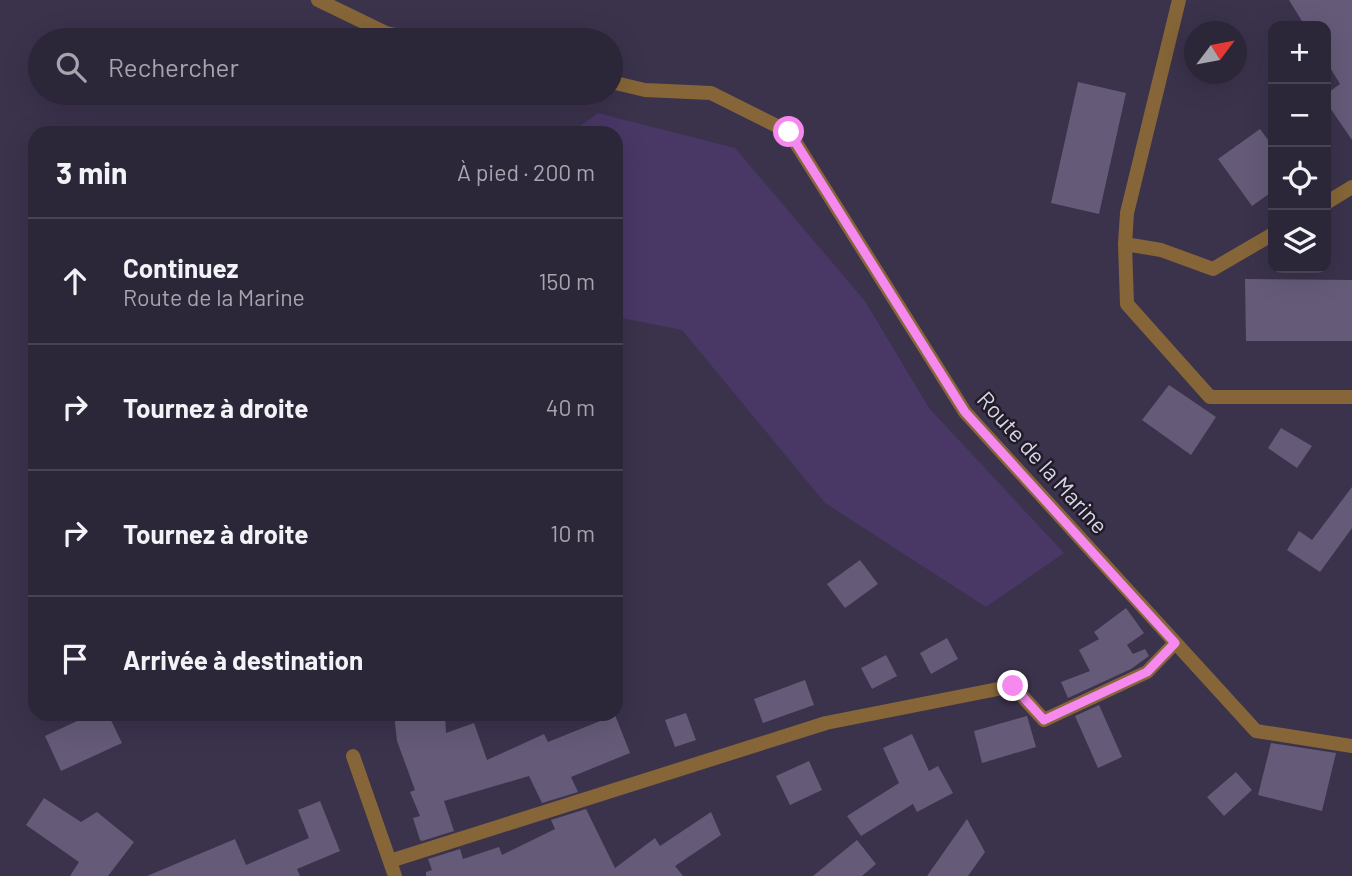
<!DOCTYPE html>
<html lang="fr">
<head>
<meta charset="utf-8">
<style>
  :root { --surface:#2c2639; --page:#383244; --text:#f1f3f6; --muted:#a6a5ae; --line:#484353 }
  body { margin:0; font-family:Barlow,sans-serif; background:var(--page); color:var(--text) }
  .controls { position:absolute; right:21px; top:21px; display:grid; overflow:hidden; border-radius:14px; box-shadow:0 7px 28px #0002 }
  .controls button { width:63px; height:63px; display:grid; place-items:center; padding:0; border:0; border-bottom:2px solid var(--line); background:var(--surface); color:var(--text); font:35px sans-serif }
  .compass { position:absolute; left:1184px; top:21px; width:63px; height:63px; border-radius:50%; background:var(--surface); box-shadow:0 7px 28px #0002; rotate:58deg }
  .stop { position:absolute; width:21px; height:21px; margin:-16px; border:5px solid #f689ee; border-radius:50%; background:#fff }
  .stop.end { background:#f689ee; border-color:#fff; box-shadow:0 2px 7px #0008 }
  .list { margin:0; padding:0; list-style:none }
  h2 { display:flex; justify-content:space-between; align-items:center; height:91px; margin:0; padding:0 28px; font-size:30px }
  h2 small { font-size:23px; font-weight:400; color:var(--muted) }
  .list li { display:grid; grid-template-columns:46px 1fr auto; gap:21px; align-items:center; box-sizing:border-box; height:126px; padding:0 28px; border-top:2px solid var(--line) }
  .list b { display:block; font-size:26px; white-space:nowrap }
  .list p { margin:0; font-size:23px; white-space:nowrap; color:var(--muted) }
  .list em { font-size:23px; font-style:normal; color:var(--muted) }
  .icon { flex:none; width:38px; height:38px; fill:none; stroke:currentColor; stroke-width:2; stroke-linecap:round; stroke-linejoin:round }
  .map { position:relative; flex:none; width:1352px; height:876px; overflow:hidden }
  .search { position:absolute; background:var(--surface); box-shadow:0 7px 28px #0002; left:28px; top:28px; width:595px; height:77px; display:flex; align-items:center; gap:18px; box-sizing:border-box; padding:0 24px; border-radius:38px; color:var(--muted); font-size:26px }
  .panel { position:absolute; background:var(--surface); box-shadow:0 7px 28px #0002; left:28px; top:126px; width:595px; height:595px; border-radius:21px }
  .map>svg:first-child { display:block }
</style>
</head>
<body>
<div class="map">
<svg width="1352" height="876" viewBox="0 0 1352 876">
  <rect width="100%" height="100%" fill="#3b324c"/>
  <path fill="#493766" d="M 598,113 L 735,148 L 865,301 L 929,408 L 1064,553 L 986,607 L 825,503 L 682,330 L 616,317 L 616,133 L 570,133 Z"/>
  <path fill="#655b79" d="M 1289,0 L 1352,0 L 1352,140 L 1326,102 L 1326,94 L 1340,84 L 1326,61 L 1326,26 L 1305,26 Z
    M 1078,82 L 1126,93 L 1099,214 L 1051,203 Z
    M 1260,129 L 1273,147 L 1273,191 L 1252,206 L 1218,159 Z
    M 1245,279 L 1352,280 L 1352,341 L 1246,341 Z
    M 1169,385 L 1216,417 L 1191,455 L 1142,420 Z
    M 1281,428 L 1312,446 L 1297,468 L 1268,448 Z
    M 1352,487 L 1352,528 L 1320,572 L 1287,550 L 1299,531 L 1312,540 Z
    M 860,560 L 878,584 L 845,608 L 827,584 Z
    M 1126,608 L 1144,633 L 1127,645 L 1133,654 L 1145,649 L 1149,656 L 1131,669 L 1068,698 L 1061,682 L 1090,671 L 1079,650 L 1099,639 L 1094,632 Z
    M 947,638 L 958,659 L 931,674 L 920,653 Z
    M 886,655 L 897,676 L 872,689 L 861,668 Z
    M 805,680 L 814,705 L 763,723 L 754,699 Z
    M 1099,705 L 1122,757 L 1098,768 L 1075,716 Z
    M 686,713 L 696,740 L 675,747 L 665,720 Z
    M 92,714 L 108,714 L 122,743 L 61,771 L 45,736 Z
    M 394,714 L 445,714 L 446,733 L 474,723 L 487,760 L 544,734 L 548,742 L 615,715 L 630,753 L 571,777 L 578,792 L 542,803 L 529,776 L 444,801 L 454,831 L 422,841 L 420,840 L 413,818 L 420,816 L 410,792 L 415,790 L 397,741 Z
    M 1027,716 L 1036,747 L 982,763 L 974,731 Z
    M 912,734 L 929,771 L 938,766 L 953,793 L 917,812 L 913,804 L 861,836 L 847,816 L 899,783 L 883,748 Z
    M 1271,743 L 1336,753 L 1322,811 L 1258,795 Z
    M 809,761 L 822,790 L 790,805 L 776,776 Z
    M 1236,772 L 1252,790 L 1224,816 L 1207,797 Z
    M 44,798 L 81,822 L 97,812 L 134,842 L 108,876 L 70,876 L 79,862 L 26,825 Z
    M 320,801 L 340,851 L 297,869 L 300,876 L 147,876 L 235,839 L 246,865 L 309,838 L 298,810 Z
    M 586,809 L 615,868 L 655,838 L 660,846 L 711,812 L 721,835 L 675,866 L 683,876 L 426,876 L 426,872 L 432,870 L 428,859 L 460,849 L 463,859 L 499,847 L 502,855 L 555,829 L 551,820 Z
    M 967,819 L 985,852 L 968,876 L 927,876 Z
    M 857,840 L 876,864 L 862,876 L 813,876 Z"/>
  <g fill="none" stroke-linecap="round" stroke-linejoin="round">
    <path stroke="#866638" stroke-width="14" d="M 318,0 L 386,33 L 421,40
      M 1179,0 L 1127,213 L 1125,244 L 1127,304 L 1210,397 L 1352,397
      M 611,82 L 645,90 L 711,93 L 789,132 L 965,412 L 1256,731 L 1352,746
      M 1326,203 L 1352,187
      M 1125,244 L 1161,250 L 1213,269 L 1273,234
      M 353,756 L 395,876
      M 390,861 L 826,723 L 1013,686 L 1044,720 L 1147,672 L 1175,643"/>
  </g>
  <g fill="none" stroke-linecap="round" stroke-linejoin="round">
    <path stroke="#f689ee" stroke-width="9" d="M 789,132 L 965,412 L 1175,643 L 1147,672 L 1044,720 L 1013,686"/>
  </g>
  <g text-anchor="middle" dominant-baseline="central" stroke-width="5" stroke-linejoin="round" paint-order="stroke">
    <g font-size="23" fill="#dad5e6" stroke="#201c28">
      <text transform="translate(1043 462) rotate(48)">Route de la Marine</text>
    </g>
  </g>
</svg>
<div class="controls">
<button>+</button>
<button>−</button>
<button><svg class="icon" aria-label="locate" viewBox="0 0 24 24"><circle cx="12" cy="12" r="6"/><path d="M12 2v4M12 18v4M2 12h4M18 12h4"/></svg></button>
<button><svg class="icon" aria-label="layers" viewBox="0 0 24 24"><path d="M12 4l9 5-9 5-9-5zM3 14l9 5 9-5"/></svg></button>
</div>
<svg class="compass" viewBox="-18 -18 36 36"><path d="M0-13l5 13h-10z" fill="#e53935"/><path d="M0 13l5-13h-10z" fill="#a6a5ae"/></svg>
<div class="stop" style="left:789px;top:132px"></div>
<div class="stop end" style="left:1013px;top:686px"></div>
<div class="search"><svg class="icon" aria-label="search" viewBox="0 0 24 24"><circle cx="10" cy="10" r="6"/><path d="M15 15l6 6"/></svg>Rechercher</div>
<section class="panel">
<h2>3 min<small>À pied · 200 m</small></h2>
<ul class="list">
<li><svg class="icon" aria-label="ahead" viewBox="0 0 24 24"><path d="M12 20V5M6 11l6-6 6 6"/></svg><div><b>Continuez</b><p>Route de la Marine</p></div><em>150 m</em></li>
<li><svg class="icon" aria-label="right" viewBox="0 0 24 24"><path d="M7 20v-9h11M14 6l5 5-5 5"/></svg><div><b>Tournez à droite</b></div><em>40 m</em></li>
<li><svg class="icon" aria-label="right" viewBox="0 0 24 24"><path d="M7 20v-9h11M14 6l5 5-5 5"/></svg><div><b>Tournez à droite</b></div><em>10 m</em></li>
<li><svg class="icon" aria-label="arrive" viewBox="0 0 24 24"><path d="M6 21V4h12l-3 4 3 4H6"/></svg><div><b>Arrivée à destination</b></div></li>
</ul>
</section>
</div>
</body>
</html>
